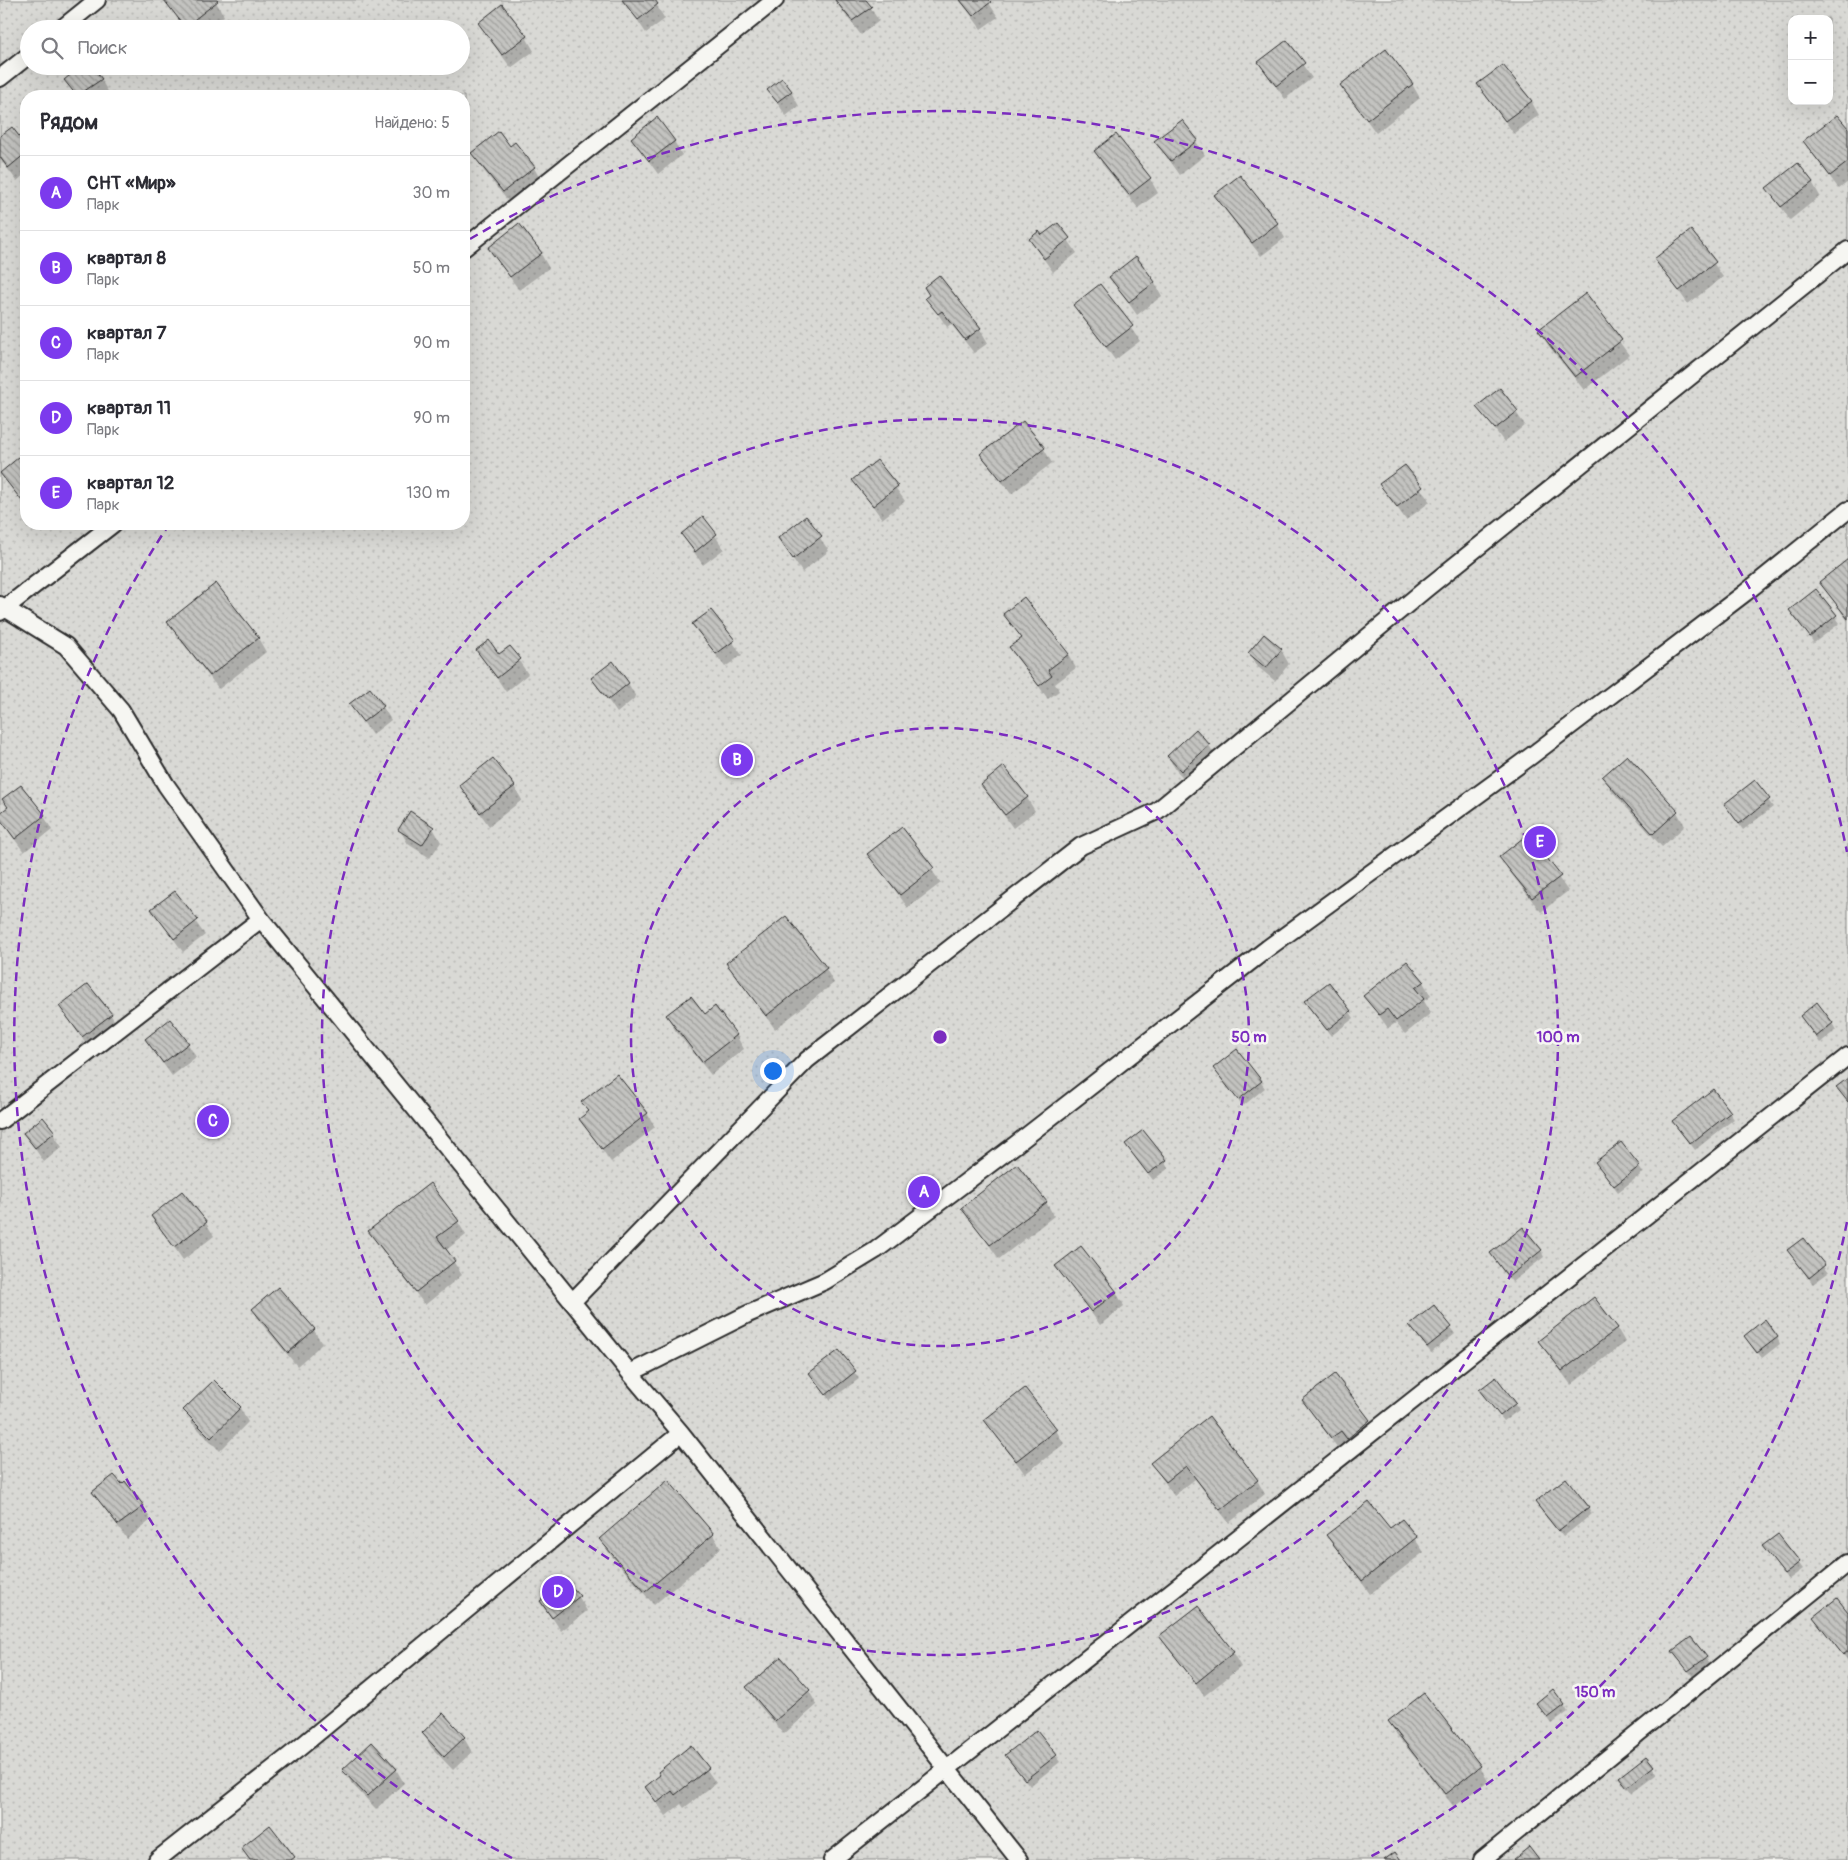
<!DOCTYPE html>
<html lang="ru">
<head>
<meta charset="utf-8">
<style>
  :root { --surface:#fff; --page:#f2f2f3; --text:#2b2b33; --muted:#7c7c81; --line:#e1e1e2; --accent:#7c3aed }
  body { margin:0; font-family:Pangolin,sans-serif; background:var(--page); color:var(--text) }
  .controls { position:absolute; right:15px; top:15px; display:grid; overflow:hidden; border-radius:10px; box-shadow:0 5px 20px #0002 }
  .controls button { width:45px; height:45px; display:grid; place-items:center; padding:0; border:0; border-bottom:1px solid var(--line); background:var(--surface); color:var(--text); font:25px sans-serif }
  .you { position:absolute; left:772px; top:1070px; width:18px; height:18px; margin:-12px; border:4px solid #fff; border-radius:50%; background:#1a73e8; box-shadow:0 0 0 8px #1a73e833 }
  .badge { display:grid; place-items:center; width:32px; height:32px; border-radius:50%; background:var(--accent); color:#fff; font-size:16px; font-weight:700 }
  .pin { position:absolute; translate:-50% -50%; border:2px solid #fff; box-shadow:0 1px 5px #0006 }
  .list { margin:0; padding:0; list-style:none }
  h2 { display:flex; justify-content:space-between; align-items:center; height:65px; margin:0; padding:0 20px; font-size:21px }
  h2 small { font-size:16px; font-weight:400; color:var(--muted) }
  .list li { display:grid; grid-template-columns:32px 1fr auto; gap:15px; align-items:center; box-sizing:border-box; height:75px; padding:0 20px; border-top:1px solid var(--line) }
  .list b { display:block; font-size:19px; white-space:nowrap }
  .list p { margin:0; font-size:16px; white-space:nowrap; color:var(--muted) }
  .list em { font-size:16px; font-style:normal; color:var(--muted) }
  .icon { flex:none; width:28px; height:28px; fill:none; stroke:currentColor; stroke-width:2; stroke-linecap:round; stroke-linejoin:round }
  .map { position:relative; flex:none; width:1848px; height:1860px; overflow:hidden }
  .search { position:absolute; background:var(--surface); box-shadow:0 5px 20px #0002; left:20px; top:20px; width:450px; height:55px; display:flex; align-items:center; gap:12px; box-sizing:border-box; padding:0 18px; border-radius:28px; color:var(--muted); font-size:19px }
  .panel { position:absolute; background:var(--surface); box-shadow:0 5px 20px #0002; left:20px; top:90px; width:450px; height:440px; border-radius:20px }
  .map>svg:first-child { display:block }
</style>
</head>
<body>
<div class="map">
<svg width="1848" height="1860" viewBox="0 0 1848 1860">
  <defs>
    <pattern id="grass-dots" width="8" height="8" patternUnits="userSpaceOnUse" patternTransform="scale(1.25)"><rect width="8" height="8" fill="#d9d9d5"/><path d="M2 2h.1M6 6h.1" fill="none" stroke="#babab7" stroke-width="1.8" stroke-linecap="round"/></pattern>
    <pattern id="building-back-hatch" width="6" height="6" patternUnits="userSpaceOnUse" patternTransform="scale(1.25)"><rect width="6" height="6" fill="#c3c3c0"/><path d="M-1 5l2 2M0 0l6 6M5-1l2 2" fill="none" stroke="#9f9f9c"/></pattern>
  </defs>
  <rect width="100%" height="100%" fill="#f6f6f2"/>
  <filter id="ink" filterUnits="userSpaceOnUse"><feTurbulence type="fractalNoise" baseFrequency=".02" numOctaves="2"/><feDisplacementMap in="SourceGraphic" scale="10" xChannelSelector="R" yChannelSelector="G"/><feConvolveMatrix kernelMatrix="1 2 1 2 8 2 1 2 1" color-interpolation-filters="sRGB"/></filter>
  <g filter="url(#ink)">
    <path fill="url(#grass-dots)" stroke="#828280" fill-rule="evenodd" d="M 0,0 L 1848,0 L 1848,1860 L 0,1860 ZM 1792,19 L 1829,19 L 1829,101 L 1792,101 ZM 29,29 L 461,29 L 461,66 L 29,66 ZM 26,96 L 464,96 L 464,524 L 26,524 Z"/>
    <path fill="#0003" d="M 165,0 L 215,0 L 224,16 L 208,29 L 186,29 Z
      M 624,0 L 653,0 L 665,19 L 646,33 Z
      M 834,0 L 865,0 L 879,21 L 861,35 Z
      M 960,0 L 987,0 L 998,17 L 981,29 Z
      M 479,24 L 526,37 L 534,51 L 511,68 Z
      M 1286,42 L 1312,78 L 1285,99 L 1259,63 Z
      M 66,80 L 101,80 L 109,93 L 105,96 L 76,96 Z
      M 1412,84 L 1420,98 L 1376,133 L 1341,85 Z
      M 1479,85 L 1531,101 L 1539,115 L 1514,134 Z
      M 769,90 L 791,92 L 799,106 L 786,116 Z
      M 1182,121 L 1205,155 L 1180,175 L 1156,141 Z
      M 12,128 L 26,147 L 26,173 L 17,181 L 0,159 L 0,137 Z
      M 1848,130 L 1848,182 L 1839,189 L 1804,142 Z
      M 632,138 L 674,141 L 682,155 L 658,174 Z
      M 510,147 L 534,168 L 542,182 L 511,205 L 481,167 L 473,153 Z
      M 1095,151 L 1150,179 L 1158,193 L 1138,208 L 1103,165 Z
      M 1812,182 L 1820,196 L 1790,220 L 1768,188 Z
      M 1216,195 L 1277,224 L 1285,238 L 1261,256 L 1224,209 Z
      M 1057,224 L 1077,253 L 1053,272 L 1030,240 L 1042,237 Z
      M 1691,231 L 1723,277 L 1688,304 L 1656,259 Z
      M 489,248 L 541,254 L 549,268 L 519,290 Z
      M 939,277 L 980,329 L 988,343 L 974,353 L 951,324 L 947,327 L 927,298 Z
      M 1111,278 L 1154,282 L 1162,296 L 1137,315 Z
      M 1100,285 L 1140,341 L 1115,360 L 1075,305 Z
      M 1585,295 L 1629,355 L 1584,390 L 1548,345 L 1540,331 Z
      M 1500,390 L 1525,425 L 1504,442 L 1478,407 Z
      M 1044,449 L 1052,463 L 1011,494 L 982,454 Z
      M 26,452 L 26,508 L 1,472 Z
      M 877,462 L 905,501 L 882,519 L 854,480 Z
      M 1405,466 L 1430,502 L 1406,520 L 1381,485 Z
      M 703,518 L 724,549 L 703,565 L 682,535 Z
      M 806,518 L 829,551 L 802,572 L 779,539 Z
      M 1848,561 L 1848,621 L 1820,582 Z
      M 1816,591 L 1840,623 L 1814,643 L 1791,611 Z
      M 711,612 L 742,655 L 725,667 L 694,625 Z
      M 1005,614 L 1068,654 L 1076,668 L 1055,684 L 1059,691 L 1048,699 L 1011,648 L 1022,639 Z
      M 169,622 L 258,638 L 266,652 L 219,689 L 177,636 Z
      M 1265,635 L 1281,650 L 1289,664 L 1275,681 L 1258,667 L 1250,653 Z
      M 510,648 L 528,674 L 506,692 L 478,650 L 499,656 Z
      M 593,678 L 628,683 L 636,697 L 617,713 Z
      M 351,704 L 383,707 L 391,720 L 372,735 Z
      M 1209,745 L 1217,759 L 1190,785 L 1176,770 L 1168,756 Z
      M 1627,757 L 1677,812 L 1685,826 L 1662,847 L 1612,791 L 1604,777 Z
      M 1755,782 L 1773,807 L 1743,830 L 1725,805 Z
      M 460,785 L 514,786 L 522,800 L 489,826 Z
      M 982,785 L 1027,798 L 1035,811 L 1013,828 Z
      M 0,815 L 44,816 L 52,830 L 24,852 L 7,829 Z
      M 433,828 L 441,842 L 430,858 L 408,844 L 400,830 Z
      M 902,829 L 941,883 L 908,908 L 869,854 Z
      M 1528,836 L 1568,891 L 1541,912 L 1509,871 L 1501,857 Z
      M 175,893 L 205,935 L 183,952 L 153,910 Z
      M 786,918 L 826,969 L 834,983 L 775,1029 L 727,964 Z
      M 1423,982 L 1431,996 L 1424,1001 L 1431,1013 L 1405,1034 L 1396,1023 L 1388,1028 L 1365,996 Z
      M 60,1007 L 111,1015 L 119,1029 L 91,1050 Z
      M 1310,1008 L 1350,1012 L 1354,1018 L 1331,1036 Z
      M 705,1015 L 736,1035 L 744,1049 L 711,1075 L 675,1030 L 667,1016 Z
      M 1801,1017 L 1832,1023 L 1836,1030 L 1820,1043 Z
      M 146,1040 L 188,1044 L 196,1057 L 172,1076 Z
      M 1237,1051 L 1265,1088 L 1243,1106 L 1219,1075 Z
      M 1713,1090 L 1734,1119 L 1695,1150 L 1678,1127 Z
      M 583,1102 L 647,1113 L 655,1127 L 611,1162 L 580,1119 L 589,1112 Z
      M 43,1119 L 62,1147 L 44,1162 L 24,1133 Z
      M 1143,1132 L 1169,1168 L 1153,1180 L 1130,1150 Z
      M 1639,1167 L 1643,1173 L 1618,1192 L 1601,1169 Z
      M 1046,1202 L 1054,1216 L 999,1259 L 963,1208 Z
      M 152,1216 L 206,1223 L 214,1236 L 183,1260 Z
      M 458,1222 L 466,1235 L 446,1250 L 462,1275 L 425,1305 L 378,1245 L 370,1231 Z
      M 1803,1240 L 1828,1273 L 1813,1284 L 1793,1257 Z
      M 1541,1251 L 1544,1257 L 1512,1282 L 1495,1260 Z
      M 1057,1266 L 1116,1292 L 1124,1306 L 1100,1325 Z
      M 278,1288 L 314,1330 L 322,1344 L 297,1366 L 261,1323 L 253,1309 Z
      M 1434,1306 L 1455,1334 L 1431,1353 L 1410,1325 Z
      M 1617,1328 L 1625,1342 L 1571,1385 L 1539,1341 Z
      M 1745,1336 L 1777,1337 L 1780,1344 L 1762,1358 Z
      M 839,1352 L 859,1379 L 830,1400 L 814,1380 Z
      M 1334,1376 L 1377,1435 L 1340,1451 L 1303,1401 Z
      M 1495,1379 L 1519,1410 L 1504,1421 L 1485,1397 Z
      M 214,1381 L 240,1408 L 248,1422 L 220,1451 L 193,1424 L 185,1410 Z
      M 1209,1418 L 1257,1480 L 1265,1494 L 1229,1523 L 1195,1479 L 1174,1496 L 1152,1463 Z
      M 985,1420 L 1056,1430 L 1064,1444 L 1025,1474 Z
      M 121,1486 L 143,1506 L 151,1520 L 127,1539 L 94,1492 Z
      M 1536,1502 L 1588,1507 L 1592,1514 L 1563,1537 Z
      M 1402,1521 L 1424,1552 L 1370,1594 L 1328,1535 L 1390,1530 Z
      M 713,1535 L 721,1548 L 654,1605 L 609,1553 L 601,1539 Z
      M 1778,1535 L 1803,1569 L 1788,1580 L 1764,1546 Z
      M 579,1597 L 587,1611 L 561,1631 L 542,1602 Z
      M 1198,1608 L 1233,1653 L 1241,1667 L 1204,1696 L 1161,1636 Z
      M 1848,1614 L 1848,1661 L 1815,1618 Z
      M 1678,1658 L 1706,1658 L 1710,1664 L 1693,1677 Z
      M 748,1688 L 809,1691 L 817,1705 L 784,1734 L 756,1702 Z
      M 1537,1703 L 1564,1705 L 1568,1712 L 1552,1724 Z
      M 443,1715 L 464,1738 L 472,1752 L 453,1770 L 431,1747 L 423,1733 Z
      M 1389,1722 L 1480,1767 L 1488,1781 L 1454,1807 L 1397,1735 Z
      M 1037,1731 L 1060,1762 L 1030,1786 L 1010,1761 Z
      M 691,1747 L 716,1783 L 684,1808 L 681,1804 L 666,1816 L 646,1788 Z
      M 1646,1758 L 1657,1774 L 1632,1793 L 1625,1784 Z
      M 396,1769 L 404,1783 L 376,1809 L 352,1784 L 344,1770 Z"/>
    <path fill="url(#building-back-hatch)" stroke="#2b2b2b" d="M 164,0 L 217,0 L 218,1 L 185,27 Z
      M 622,0 L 655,0 L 658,4 L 638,20 Z
      M 835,0 L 866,0 L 872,7 L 852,21 Z
      M 960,0 L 989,0 L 991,2 L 973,16 Z
      M 502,4 L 527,36 L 502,55 L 478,23 Z
      M 1287,40 L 1305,63 L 1276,86 L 1258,62 Z
      M 1386,49 L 1413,84 L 1367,120 L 1340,85 Z
      M 1503,65 L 1532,101 L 1505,121 L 1477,84 Z
      M 81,66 L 92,66 L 102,79 L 77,96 L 64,80 Z
      M 782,78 L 792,91 L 777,102 L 767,90 Z
      M 1837,115 L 1848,128 L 1848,162 L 1830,176 L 1803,141 Z
      M 657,117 L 675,141 L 649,161 L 631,138 Z
      M 1182,120 L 1198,140 L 1171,161 L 1154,141 Z
      M 12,127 L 26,145 L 26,153 L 8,168 L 0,157 L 0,136 Z
      M 499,131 L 510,146 L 515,142 L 535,167 L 503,192 L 471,153 Z
      M 1116,134 L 1151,178 L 1129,195 L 1094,151 Z
      M 1798,163 L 1813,182 L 1781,207 L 1766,188 Z
      M 1240,175 L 1278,223 L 1252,243 L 1214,195 Z
      M 519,223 L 542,253 L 510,277 L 488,248 Z
      M 1058,223 L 1070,238 L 1044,259 L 1029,239 L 1039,231 L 1042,235 Z
      M 1691,230 L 1716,262 L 1679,291 L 1654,259 Z
      M 1136,256 L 1155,282 L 1129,302 L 1109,277 Z
      M 939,275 L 981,328 L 965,340 L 942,311 L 938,314 L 925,298 L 929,295 L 924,287 Z
      M 1100,284 L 1133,326 L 1106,347 L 1073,305 Z
      M 1586,293 L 1622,340 L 1575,377 L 1538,330 Z
      M 1500,388 L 1518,411 L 1495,429 L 1476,407 Z
      M 1023,421 L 1045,448 L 1002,481 L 980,454 Z
      M 26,451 L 26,506 L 0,473 Z
      M 877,460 L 898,486 L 873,506 L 852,480 Z
      M 1405,465 L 1423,487 L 1397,507 L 1379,484 Z
      M 703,516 L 717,534 L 695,552 L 681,534 Z
      M 806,516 L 822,536 L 793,559 L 778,538 Z
      M 1848,559 L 1848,619 L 1819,582 Z
      M 216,583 L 259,638 L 210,676 L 167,622 Z
      M 1816,589 L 1837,615 L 1810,637 L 1789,610 Z
      M 1024,597 L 1069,654 L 1048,670 L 1052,676 L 1039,686 L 1009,647 L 1022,638 L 1003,614 Z
      M 711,610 L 735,640 L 716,654 L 692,624 Z
      M 1264,634 L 1282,649 L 1266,668 L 1248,653 Z
      M 489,640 L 499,654 L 510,646 L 521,659 L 497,678 L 476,650 Z
      M 613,661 L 629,683 L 608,700 L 591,678 Z
      M 370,688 L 384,706 L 363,722 L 349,704 Z
      M 1196,729 L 1210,745 L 1181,771 L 1167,756 Z
      M 1627,755 L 1678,811 L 1653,834 L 1602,777 Z
      M 493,758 L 515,786 L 480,813 L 459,785 Z
      M 1004,766 L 1028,797 L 1005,815 L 981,785 Z
      M 1755,780 L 1770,799 L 1739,824 L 1724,804 Z
      M 21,785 L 45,815 L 15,839 L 0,819 L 0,813 L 8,807 L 2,799 Z
      M 410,811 L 434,827 L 422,845 L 398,830 Z
      M 902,827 L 934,868 L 900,895 L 867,854 Z
      M 1528,834 L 1561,876 L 1532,898 L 1499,857 Z
      M 175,891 L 198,920 L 174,939 L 151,909 Z
      M 786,916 L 827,968 L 766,1016 L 726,963 Z
      M 1407,961 L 1424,981 L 1415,988 L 1424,999 L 1396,1021 L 1387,1009 L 1379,1015 L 1363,996 Z
      M 1329,982 L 1351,1011 L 1327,1030 L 1304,1001 Z
      M 88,984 L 112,1014 L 82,1037 L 59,1006 Z
      M 691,996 L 705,1014 L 715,1006 L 737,1035 L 702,1062 L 666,1015 Z
      M 1817,1002 L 1833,1023 L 1816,1037 L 1800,1016 Z
      M 170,1019 L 189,1043 L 163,1063 L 145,1039 Z
      M 1237,1049 L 1262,1081 L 1238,1100 L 1213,1068 Z
      M 617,1074 L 648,1113 L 602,1149 L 579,1119 L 589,1111 L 581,1102 Z
      M 1848,1078 L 1848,1102 L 1836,1087 Z
      M 1713,1089 L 1731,1112 L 1690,1144 L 1672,1121 Z
      M 43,1117 L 55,1132 L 35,1148 L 23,1133 Z
      M 1143,1130 L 1167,1160 L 1148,1174 L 1125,1144 Z
      M 1621,1142 L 1640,1166 L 1614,1186 L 1595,1162 Z
      M 1017,1164 L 1047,1202 L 990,1245 L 961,1208 Z
      M 430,1183 L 459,1221 L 437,1237 L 455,1261 L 416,1292 L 368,1231 Z
      M 182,1191 L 207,1222 L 174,1247 L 151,1216 Z
      M 1523,1227 L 1542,1250 L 1508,1277 L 1490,1253 Z
      M 1803,1238 L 1825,1265 L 1809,1278 L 1787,1250 Z
      M 1081,1246 L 1117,1292 L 1091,1312 L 1055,1266 Z
      M 278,1287 L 315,1329 L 288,1353 L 252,1309 Z
      M 1594,1297 L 1618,1328 L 1562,1371 L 1538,1341 Z
      M 1434,1305 L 1452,1327 L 1427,1347 L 1409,1325 Z
      M 1765,1319 L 1778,1337 L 1757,1353 L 1744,1336 Z
      M 839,1350 L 856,1371 L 826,1395 L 809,1373 Z
      M 1335,1374 L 1370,1420 L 1347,1439 L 1341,1431 L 1331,1438 L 1302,1400 Z
      M 1496,1377 L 1516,1403 L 1500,1416 L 1479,1390 Z
      M 214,1380 L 241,1407 L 211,1438 L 183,1410 Z
      M 1025,1388 L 1057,1429 L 1016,1461 L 984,1420 Z
      M 1209,1416 L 1258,1480 L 1220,1510 L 1186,1466 L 1166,1482 L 1150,1463 Z
      M 114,1475 L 122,1484 L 125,1481 L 144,1506 L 118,1525 L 92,1492 Z
      M 1566,1478 L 1589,1507 L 1558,1531 L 1535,1502 Z
      M 668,1480 L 714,1534 L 645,1592 L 599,1539 Z
      M 1369,1502 L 1390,1528 L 1402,1519 L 1417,1537 L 1362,1581 L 1326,1535 Z
      M 1778,1534 L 1800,1562 L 1784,1574 L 1762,1546 Z
      M 567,1581 L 580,1596 L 552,1618 L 540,1601 Z
      M 1837,1598 L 1848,1612 L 1848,1651 L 1843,1655 L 1813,1617 Z
      M 1198,1606 L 1234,1652 L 1196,1683 L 1159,1636 Z
      M 1691,1637 L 1707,1657 L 1688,1671 L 1672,1651 Z
      M 781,1657 L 810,1690 L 775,1721 L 746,1687 Z
      M 1553,1689 L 1565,1705 L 1548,1718 L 1536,1703 Z
      M 1424,1693 L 1481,1766 L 1445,1794 L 1388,1721 Z
      M 443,1713 L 465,1737 L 444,1757 L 422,1733 Z
      M 1037,1730 L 1057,1755 L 1025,1780 L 1005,1755 Z
      M 372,1742 L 397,1769 L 367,1796 L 342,1770 Z
      M 691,1745 L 709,1768 L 675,1795 L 672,1791 L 657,1803 L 645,1787 L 660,1775 L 658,1772 Z
      M 1646,1756 L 1654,1766 L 1627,1787 L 1619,1777 Z
      M 270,1825 L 295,1857 L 291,1860 L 250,1860 L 241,1848 Z
      M 1529,1847 L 1539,1860 L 1513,1860 Z
      M 1395,1852 L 1401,1860 L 1384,1860 Z"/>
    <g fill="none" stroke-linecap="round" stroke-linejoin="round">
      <defs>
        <path id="lane" d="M 61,29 L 97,0
          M 0,78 L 29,55
          M 464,248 L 775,0
          M 0,605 L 66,646 L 121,710 L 166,785 L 261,919 L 630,1373 L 748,1314 L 825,1281 L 876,1250 L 1015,1145 L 1268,948 L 1531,756 L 1745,593 L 1848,510
          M 0,612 L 113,524
          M 0,1121 L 261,919
          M 572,1302 L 807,1060 L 1081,846 L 1157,811 L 1427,588 L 1848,250
          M 630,1373 L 681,1433 L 1019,1860
          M 157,1860 L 298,1749 L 681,1433
          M 832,1860 L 1848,1056
          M 1482,1860 L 1848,1563"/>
      </defs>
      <use href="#lane" stroke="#2b2b2b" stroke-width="20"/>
      <use href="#lane" stroke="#f6f6f2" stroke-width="16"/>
    </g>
  </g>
  <g fill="none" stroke="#7b2cbf" stroke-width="2.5" stroke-dasharray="9 6">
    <circle cx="940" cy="1037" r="309"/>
    <circle cx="940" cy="1037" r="618"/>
    <path d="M1847 1222A926 926 0 0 1 1368 1858M512 1858A926 926 0 0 1 168 526M470 239A926 926 0 0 1 1847 852"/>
  </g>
  <circle cx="940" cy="1037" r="8" fill="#7b2cbf" stroke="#f6f6f2" stroke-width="2.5"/>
  <g font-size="15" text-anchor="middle" font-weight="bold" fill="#7b2cbf" stroke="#f6f6f2" stroke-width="5" stroke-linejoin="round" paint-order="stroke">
    <text x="1249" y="1042">50 m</text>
    <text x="1558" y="1042">100 m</text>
    <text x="1595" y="1697">150 m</text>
  </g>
</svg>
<div class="controls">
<button>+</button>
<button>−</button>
</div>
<div class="you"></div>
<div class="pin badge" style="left:924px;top:1192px">A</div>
<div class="pin badge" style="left:737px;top:760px">B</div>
<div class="pin badge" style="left:213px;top:1121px">C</div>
<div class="pin badge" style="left:558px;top:1592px">D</div>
<div class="pin badge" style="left:1540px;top:842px">E</div>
<div class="search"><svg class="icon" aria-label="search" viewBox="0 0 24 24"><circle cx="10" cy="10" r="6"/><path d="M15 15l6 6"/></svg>Поиск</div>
<section class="panel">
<h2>Рядом<small>Найдено: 5</small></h2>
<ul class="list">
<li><span class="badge">A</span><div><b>СНТ «Мир»</b><p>Парк</p></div><em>30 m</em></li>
<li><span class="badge">B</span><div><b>квартал 8</b><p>Парк</p></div><em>50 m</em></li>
<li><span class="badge">C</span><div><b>квартал 7</b><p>Парк</p></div><em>90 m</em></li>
<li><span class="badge">D</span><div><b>квартал 11</b><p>Парк</p></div><em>90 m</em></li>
<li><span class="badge">E</span><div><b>квартал 12</b><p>Парк</p></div><em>130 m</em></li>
</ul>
</section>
</div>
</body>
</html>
